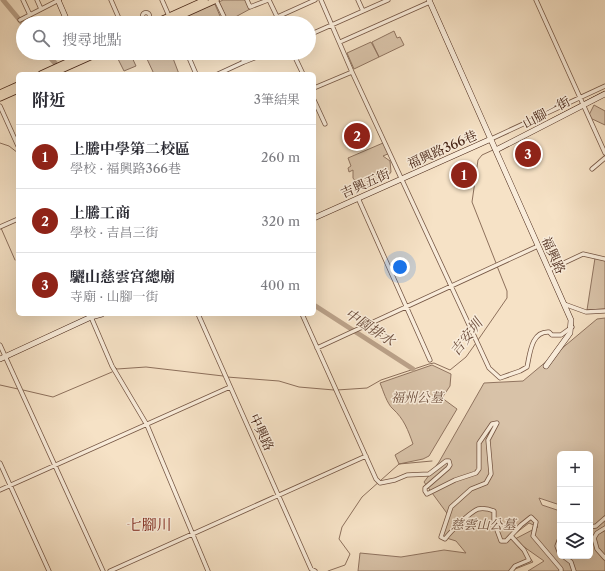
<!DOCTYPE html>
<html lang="zh-TW">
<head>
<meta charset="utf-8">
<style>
  :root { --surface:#fff; --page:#f2f2f3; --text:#2b2b33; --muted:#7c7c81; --line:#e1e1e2; --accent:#8f2418 }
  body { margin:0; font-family:"Libre Caslon Text","Noto Serif TC",serif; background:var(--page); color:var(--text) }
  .controls { position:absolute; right:12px; bottom:12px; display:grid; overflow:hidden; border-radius:6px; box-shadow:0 4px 16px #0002 }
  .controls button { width:36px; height:36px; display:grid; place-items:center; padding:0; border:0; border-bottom:1px solid var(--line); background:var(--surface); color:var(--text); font:20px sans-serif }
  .you { position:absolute; left:400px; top:267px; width:14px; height:14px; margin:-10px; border:3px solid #fff; border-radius:50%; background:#1a73e8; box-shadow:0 0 0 6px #1a73e833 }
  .badge { display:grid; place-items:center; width:26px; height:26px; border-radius:50%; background:var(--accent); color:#fff; font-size:13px; font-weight:700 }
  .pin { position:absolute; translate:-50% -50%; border:2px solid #fff; box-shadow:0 1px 4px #0006 }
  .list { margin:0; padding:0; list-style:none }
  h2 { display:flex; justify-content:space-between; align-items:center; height:52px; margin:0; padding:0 16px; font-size:17px }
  h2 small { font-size:13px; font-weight:400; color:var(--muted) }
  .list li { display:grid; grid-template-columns:26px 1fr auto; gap:12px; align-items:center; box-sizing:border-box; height:64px; padding:0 16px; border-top:1px solid var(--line) }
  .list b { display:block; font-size:15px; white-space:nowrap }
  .list p { margin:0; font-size:13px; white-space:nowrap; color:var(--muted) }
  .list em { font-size:13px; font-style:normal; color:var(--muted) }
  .icon { flex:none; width:22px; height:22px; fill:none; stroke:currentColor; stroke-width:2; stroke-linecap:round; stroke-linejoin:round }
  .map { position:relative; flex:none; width:605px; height:571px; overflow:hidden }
  .search { position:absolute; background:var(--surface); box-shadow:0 4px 16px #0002; left:16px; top:16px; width:300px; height:44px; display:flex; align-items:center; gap:10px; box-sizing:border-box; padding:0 14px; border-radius:22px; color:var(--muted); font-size:15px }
  .panel { position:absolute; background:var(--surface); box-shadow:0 4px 16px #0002; left:16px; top:72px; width:300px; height:244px; border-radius:6px }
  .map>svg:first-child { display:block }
</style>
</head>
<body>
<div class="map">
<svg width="605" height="571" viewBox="0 0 605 571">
  <rect width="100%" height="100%" fill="#f6e2c6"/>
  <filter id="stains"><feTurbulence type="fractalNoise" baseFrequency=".005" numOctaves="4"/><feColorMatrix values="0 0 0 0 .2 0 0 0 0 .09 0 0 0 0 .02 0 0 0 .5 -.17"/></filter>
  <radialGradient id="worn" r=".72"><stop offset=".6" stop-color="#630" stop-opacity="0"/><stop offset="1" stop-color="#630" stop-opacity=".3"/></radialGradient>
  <path fill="#d8c2a8" stroke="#907460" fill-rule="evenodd" d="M 223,0 L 246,0 L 250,9 L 228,21 L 219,2 Z
    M 214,2 L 223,23 L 176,23 L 174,20 Z
    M 394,31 L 397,38 L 400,37 L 404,45 L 379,57 L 372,42 Z
    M 371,42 L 379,57 L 354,69 L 347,53 Z
    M 115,53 L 130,53 L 136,66 L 124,71 Z
    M 147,53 L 171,53 L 179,74 L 154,74 L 147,59 Z
    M 594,105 L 605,111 L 605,125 L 588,117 Z
    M 383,143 L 390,153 L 383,156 L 390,161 L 391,172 C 384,183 361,192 353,178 L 353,170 L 349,172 L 348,168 L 351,166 L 348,158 Z
    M 595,258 L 605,260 L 605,309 L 587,310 Z
    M 605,318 L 605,571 L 528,571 L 544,561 L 517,542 L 533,562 L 510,571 L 358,571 L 360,553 L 401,557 L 444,550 L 466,553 L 456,541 L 440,536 L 449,516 L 424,482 L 439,462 L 484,383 L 523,381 L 597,319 ZM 560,454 L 590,454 L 590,556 L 560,556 L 560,511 L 542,505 L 539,498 L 560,505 ZM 529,523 L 538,527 L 515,539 L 512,536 Z
    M 432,365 L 451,374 L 450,386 L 442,398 L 457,409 L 429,456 L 423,459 L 399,464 L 395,455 L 413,444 C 408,430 404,419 393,409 C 387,404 383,390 380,383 Z"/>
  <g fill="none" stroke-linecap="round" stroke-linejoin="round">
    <path stroke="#8d705c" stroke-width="1" d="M 551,119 L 605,91
      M 0,143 L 9,146 L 18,153
      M 493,150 L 482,155 L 478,160 L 472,202 L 496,263
      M 1,228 L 15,260
      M 478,340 L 507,298 L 507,291 L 497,266
      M 113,365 L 117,369 L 146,367 L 223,376
      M 227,377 L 279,381 L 299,387 L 334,390
      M 0,385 L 18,389
      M 23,390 L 53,397 L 112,372
      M 337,390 L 367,388 L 381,380 L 429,364 L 434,363 L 450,370 L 466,357 L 476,343
      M 328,571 L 345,565 L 350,554 L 339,539 L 342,527 L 362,497 L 399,464 L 432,461"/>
    <path stroke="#bba28a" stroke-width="5" d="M 3,0 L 23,24
      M 46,53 L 55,63
      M 63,73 L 64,74
      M 314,305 L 413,369"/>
    <defs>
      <path id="street" d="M 23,0 L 30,15
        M 37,0 L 41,9
        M 111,0 L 121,23
        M 162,0 L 169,16 L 175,23
        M 216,0 L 227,23
        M 247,0 L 250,7 L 268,0
        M 269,0 L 280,23
        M 321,0 L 352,72 L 489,368 L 500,378 L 520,371 L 527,367 C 530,354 531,331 549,332 L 552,335 L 561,335 L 572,327
        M 358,0 L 363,11
        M 536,0 L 605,153
        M142.5 16a3.5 3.5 0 1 1 7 0a3.5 3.5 0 1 1-7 0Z
        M 20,20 L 59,0
        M 264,23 L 315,0
        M 309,35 L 388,0
        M 340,42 L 430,2
        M 187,53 L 196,74
        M 293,53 L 303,74
        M 189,56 L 195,53
        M 244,62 L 267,53
        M 218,74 L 244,62 L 240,53
        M 314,88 L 352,72
        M 314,100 L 325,124
        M 0,106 L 18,146
        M 491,139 L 605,86
        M 592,169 L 605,158
        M 358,198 L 430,360
        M 0,227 L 18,219
        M 549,270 L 583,254 L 605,259
        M 564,304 L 586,312 L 605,311
        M 198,314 L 311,569 L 315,571
        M 302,314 L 376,479 L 380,483 L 395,480 L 407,475 L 429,474 L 446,461 L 449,461 L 450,465 L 448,468 L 425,488 L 425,491 L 427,494 L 455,480 L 476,473 L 479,469 L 479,443 L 492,424 L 497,423 L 488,440 L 491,474 L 486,483 L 471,489 L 451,507 L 441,537 L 445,539 C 451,531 469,513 478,509 C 483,508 489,509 494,511 L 494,522 L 501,541 L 506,541 L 521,525 L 531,517 L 536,522 L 533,536 L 561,569 L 561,571
        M 91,317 L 112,366 L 147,425 L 208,571
        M 0,345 L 103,571
        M 317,348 L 538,246
        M 0,463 L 49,571
        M 0,490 L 230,387
        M 590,527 L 596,526 L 605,518
        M 605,528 L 597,533 L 594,538 L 597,549 L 605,558
        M 560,538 L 557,546 L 560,554
        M 563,556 L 571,562 L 574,571
        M 110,571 L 366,456
        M 511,571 L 515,566 L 529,560 L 524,550 L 511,536"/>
      <path id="secondary" d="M 58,0 L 68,23
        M 429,0 L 571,320 L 570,333 L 546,366
        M 496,150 L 605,94
        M 314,218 L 491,139
        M 0,359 L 91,317 L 102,314"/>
      <path id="primary" d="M 154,23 L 205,0
        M 165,23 L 216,0
        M 41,74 L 87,53
        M 52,74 L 99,53
        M 0,93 L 18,85
        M 0,98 L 18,90"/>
    </defs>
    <use href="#street" stroke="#745543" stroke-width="5"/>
    <use href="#secondary" stroke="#482617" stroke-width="6"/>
    <use href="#primary" stroke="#482617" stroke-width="7"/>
    <use href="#street" stroke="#f9ecda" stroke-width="3.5"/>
    <use href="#secondary" stroke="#f9ecda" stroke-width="5"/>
    <use href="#primary" stroke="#f6e2c6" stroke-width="5.5"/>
  </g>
  <g text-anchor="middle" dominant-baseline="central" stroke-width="3" stroke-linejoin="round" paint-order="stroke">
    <g font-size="13" fill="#482617" stroke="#f9ecda">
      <text transform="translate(546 112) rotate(-28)">山腳一街</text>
      <text transform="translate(442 149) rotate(-24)">福興路366巷</text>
      <text transform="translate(365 183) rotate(-24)">吉興五街</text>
      <text transform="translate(554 255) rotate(66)">福興路</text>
      <text transform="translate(262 432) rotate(65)">中興路</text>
    </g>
    <g font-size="13" font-style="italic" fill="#6c4d3b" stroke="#f9ecda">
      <text x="417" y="397">福州公墓</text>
      <text x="483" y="524">慈雲山公墓</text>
    </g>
    <g font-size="14" font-style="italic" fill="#6a4b3a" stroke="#f9ecda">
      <text transform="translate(370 327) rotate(33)">中園排水</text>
      <text transform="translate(466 337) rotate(-52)">吉安圳</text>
    </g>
    <g font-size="15" fill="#7a1f14" stroke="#f9ecda">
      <text x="149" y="524">七腳川</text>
    </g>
  </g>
  <rect width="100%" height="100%" filter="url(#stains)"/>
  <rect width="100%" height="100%" fill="url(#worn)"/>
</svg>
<div class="controls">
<button>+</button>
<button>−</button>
<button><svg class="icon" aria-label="layers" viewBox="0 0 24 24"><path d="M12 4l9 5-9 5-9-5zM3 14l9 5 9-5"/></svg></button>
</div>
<div class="you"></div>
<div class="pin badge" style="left:464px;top:175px">1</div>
<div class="pin badge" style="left:357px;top:136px">2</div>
<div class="pin badge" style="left:528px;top:154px">3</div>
<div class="search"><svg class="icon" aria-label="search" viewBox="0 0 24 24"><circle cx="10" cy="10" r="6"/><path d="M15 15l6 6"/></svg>搜尋地點</div>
<section class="panel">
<h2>附近<small>3筆結果</small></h2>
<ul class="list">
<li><span class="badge">1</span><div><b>上騰中學第二校區</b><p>學校 · 福興路366巷</p></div><em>260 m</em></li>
<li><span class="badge">2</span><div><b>上騰工商</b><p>學校 · 吉昌三街</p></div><em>320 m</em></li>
<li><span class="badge">3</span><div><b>驪山慈雲宮總廟</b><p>寺廟 · 山腳一街</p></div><em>400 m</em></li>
</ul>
</section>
</div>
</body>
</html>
